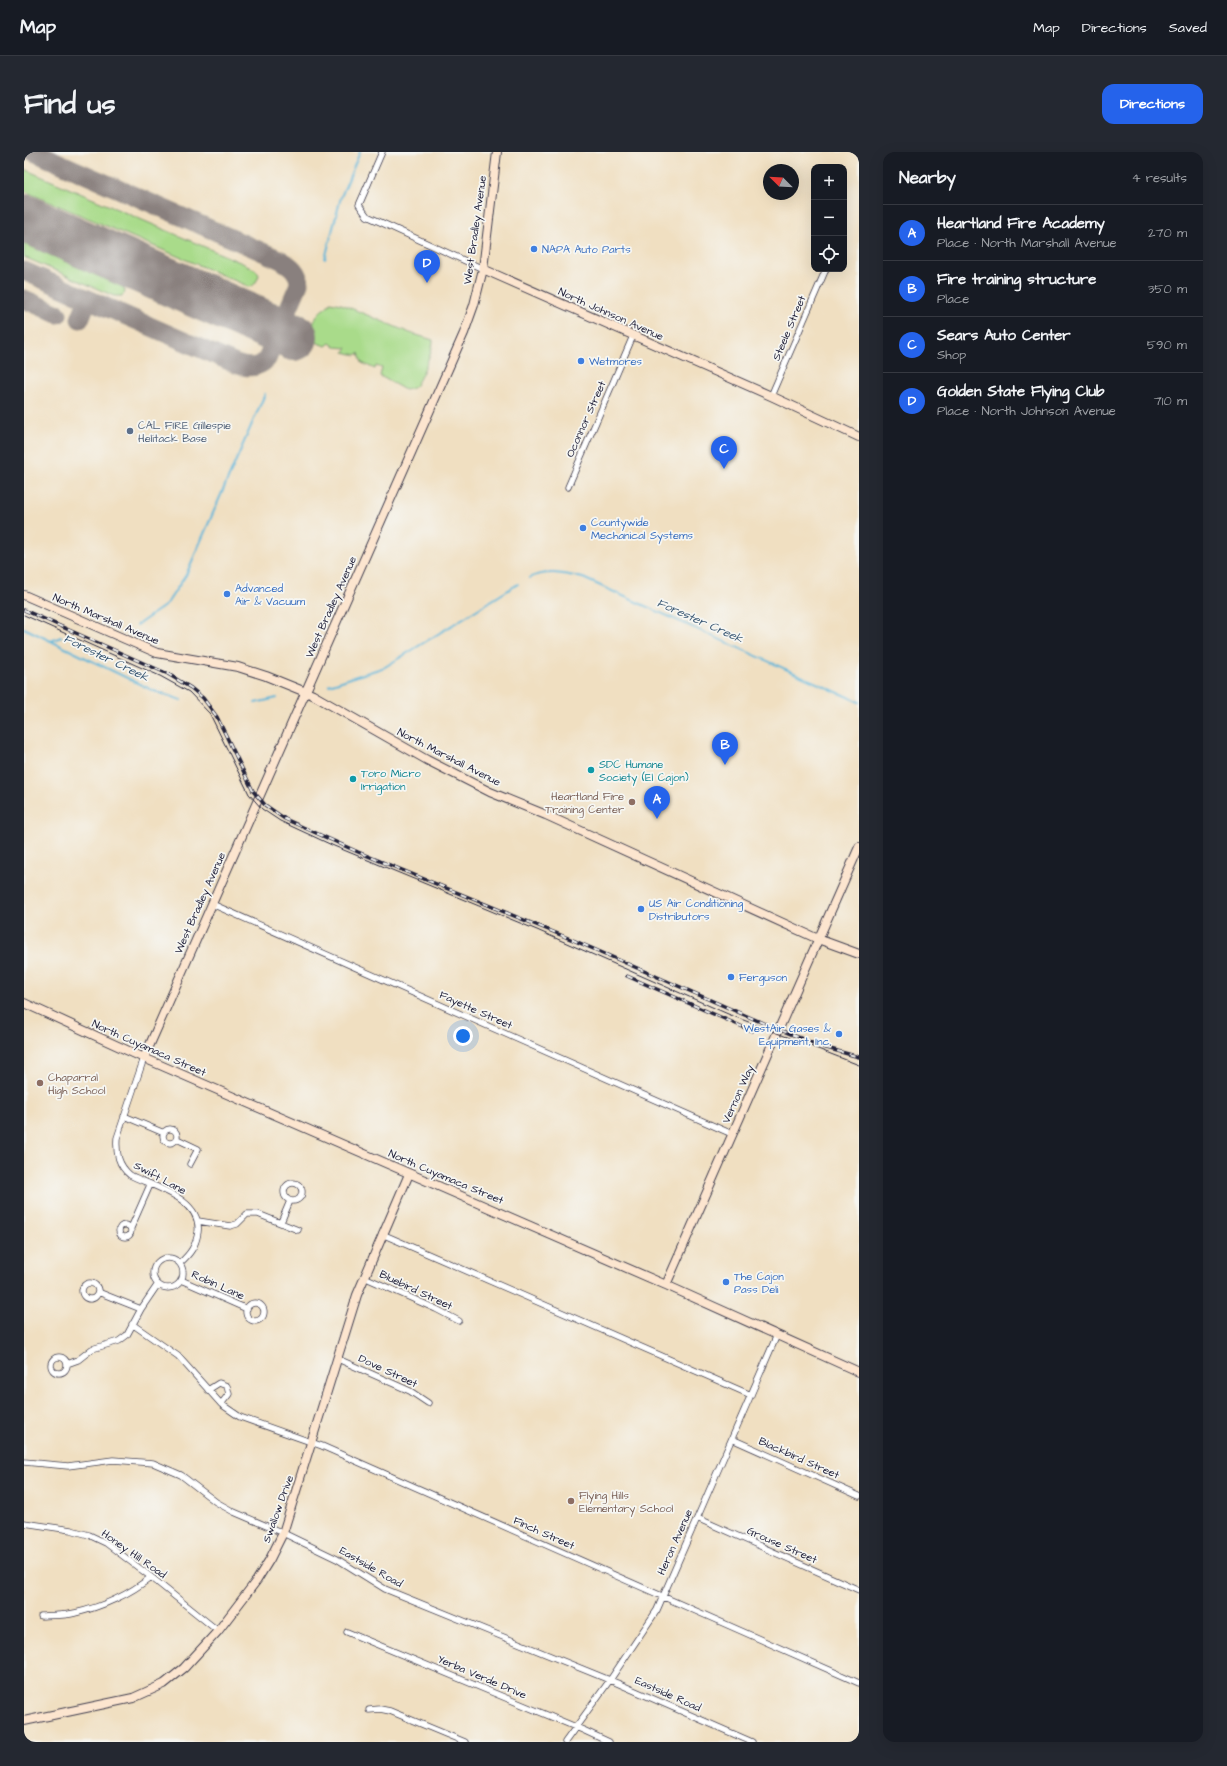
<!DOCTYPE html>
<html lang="en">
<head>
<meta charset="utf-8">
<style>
  :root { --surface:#171b24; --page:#242831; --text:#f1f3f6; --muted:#9ea1a6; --line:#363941; --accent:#2563eb }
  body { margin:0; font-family:"Architects Daughter",sans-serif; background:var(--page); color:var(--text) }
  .controls { position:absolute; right:12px; top:12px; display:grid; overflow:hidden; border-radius:8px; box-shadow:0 4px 16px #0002 }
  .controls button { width:36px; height:36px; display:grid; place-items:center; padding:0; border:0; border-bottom:1px solid var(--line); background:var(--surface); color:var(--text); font:20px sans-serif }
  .compass { position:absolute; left:739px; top:12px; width:36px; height:36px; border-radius:50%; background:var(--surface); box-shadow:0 4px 16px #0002; rotate:294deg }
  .you { position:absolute; left:439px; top:884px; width:14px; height:14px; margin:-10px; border:3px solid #fff; border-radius:50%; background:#1a73e8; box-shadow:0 0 0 6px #1a73e833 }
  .badge { display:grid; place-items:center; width:26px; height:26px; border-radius:50%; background:var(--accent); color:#fff; font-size:13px; font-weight:700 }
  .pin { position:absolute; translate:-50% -33px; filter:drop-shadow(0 1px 2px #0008) }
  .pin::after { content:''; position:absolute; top:21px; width:14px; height:12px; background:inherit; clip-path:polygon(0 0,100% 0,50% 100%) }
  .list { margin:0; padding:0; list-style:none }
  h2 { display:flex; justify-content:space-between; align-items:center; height:52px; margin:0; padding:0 16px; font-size:17px }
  h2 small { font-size:13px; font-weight:400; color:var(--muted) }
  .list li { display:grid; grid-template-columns:26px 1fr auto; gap:12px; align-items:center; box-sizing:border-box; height:56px; padding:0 16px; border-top:1px solid var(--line) }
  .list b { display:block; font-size:15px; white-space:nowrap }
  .list p { margin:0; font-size:13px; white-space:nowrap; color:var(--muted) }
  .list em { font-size:13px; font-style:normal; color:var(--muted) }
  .icon { flex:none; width:22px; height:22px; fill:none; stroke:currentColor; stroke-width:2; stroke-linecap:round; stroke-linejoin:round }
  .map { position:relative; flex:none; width:835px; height:1590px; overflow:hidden; border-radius:12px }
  header { display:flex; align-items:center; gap:24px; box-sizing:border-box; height:56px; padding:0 20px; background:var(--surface); border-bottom:1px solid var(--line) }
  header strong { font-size:19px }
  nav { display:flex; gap:22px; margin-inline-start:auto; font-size:14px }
  .intro { display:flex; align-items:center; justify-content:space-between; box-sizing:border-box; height:96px; padding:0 24px }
  h1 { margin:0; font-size:28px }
  .button { padding:10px 18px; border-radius:12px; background:var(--accent); color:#fff; font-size:14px; font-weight:700 }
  main { display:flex; gap:24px; padding:0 24px }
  aside { flex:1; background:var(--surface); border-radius:12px; box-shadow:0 4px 16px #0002 }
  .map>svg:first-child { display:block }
</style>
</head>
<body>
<header>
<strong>Map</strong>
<nav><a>Map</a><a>Directions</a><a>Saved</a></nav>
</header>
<div class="intro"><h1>Find us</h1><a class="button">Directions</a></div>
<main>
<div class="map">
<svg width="835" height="1590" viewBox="0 0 835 1590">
  <rect width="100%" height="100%" fill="#f6f6f2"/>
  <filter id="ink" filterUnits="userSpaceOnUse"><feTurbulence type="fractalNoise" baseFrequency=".025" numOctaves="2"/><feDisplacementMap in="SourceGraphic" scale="8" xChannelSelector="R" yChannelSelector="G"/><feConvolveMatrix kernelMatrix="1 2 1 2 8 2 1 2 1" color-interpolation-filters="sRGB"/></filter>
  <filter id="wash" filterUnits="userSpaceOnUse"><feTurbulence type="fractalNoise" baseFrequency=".012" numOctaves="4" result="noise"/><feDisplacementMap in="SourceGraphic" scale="16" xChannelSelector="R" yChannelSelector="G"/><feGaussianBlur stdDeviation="0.9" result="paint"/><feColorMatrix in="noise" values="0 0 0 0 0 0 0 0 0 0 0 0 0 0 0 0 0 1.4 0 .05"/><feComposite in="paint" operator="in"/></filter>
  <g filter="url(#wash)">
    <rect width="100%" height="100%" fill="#f0dfc1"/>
    <path fill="#a9db8a" stroke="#667e62" d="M 0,17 L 225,114 L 232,118 L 235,123 C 233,129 231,133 226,135 L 0,39 Z
      M 0,90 L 95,132 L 100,136 L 101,140 L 98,144 L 90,144 L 0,105 Z
      M 306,150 L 317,152 L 386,181 L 409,188 C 410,197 397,225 392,233 C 389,237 385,237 381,238 L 356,224 L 358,216 L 352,214 L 351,217 L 338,211 L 335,201 L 332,203 L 320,200 L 323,196 L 311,195 L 306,191 L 302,194 L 296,192 L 284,185 C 287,177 290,168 295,161 C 299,156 304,156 306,150 Z"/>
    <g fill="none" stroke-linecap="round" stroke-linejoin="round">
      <path stroke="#5cb5d9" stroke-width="2" d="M 301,107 L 317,45 L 336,0
        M 505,426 C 523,417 541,422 559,426 L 835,550
        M 113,473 L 142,453 L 162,423 L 241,242
        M 0,476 L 130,539 L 157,548
        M 27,489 L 37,485
        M 305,533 L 361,515 L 494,432
        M 231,551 L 253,546"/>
      <path stroke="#89807e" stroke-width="19" d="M 0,119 L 212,212 C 223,216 234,217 243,207 L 275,132 C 275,120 267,114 257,108 L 10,0
        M 0,147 L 34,162
        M 56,167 L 64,147"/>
      <path stroke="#89807e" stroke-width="48" d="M 0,66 L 270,185"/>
    </g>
  </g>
  <g filter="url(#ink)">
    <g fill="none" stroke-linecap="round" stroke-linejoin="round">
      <defs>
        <path id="street" d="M 358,0 L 335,53 L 343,64 L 459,117
          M 747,244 L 802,117
          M 544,335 L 609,184
          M 188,752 L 708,982
          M 120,906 L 93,986 C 92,1001 94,1013 106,1023 C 129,1035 178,1046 174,1080 C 172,1094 166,1102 156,1111
          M 100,964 L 140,981
          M139 984a7 7 0 1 1 14 0a7 7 0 1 1-14 0Z
          M 153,987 L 174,997 L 166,1012
          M260 1040a9 9 0 1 1 18 0a9 9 0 1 1-18 0Z
          M 174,1069 L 206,1074 L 213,1072 L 223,1062 L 234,1062 L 274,1078
          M 257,1070 L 266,1049
          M95 1079a6 6 0 1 1 12 0a6 6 0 1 1-12 0Z
          M 107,1076 L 126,1033
          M 358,1082 L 727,1243
          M129 1121a15 15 0 1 1 30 0a15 15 0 1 1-30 0Z
          M 340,1125 L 412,1157 L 435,1169
          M 157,1128 L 223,1157
          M58 1139a8 8 0 1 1 16 0a8 8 0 1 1-16 0Z
          M 74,1140 L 117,1157
          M222 1160a9 9 0 1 1 18 0a9 9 0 1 1-18 0Z
          M 108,1172 L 154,1204 L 197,1252 L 216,1265 L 298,1294 L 835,1531
          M27 1213a8 8 0 1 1 16 0a8 8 0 1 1-16 0Z
          M 314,1207 L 386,1239 L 404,1251
          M 43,1212 L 54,1208 L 68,1197 L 95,1189 L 103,1183 L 117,1157 L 134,1132
          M 184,1238 L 195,1231 L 203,1234 L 205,1242 L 197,1252
          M 708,1287 L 835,1344
          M 0,1310 L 44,1314 L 89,1308 L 129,1311 L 157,1323 L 192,1350 L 210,1360 L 259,1381 L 313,1407 L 361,1437 L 593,1531 L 728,1590
          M 673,1366 L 835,1438
          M 0,1371 L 47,1378 L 65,1383 L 82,1391 L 127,1425 L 194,1479
          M 17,1464 C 28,1463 40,1464 51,1461 C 78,1455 106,1442 127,1425
          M 323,1480 L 559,1578 L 585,1590
          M 345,1558 L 356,1557 L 366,1559 L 441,1590
          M 541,1590 L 586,1528 L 633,1458 L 753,1183"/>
        <path id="secondary" d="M 459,117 L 747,244 L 835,285
          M 0,443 L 133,501 L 214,515 L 242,524 L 289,543 L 403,608 L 466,640 L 522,663 L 794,787 L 835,802
          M 0,851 L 120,906 L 642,1133 L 835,1220
          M 120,906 L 440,181 L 450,153 L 459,117 L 473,0
          M 642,1133 L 835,695
          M 0,1569 L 109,1546 L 140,1532 L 160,1516 L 194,1479 L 233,1428 L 246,1407 L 259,1381 L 333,1143 L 385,1022"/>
      </defs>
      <use href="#street" stroke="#413e4f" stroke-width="7"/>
      <use href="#secondary" stroke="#413e4f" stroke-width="10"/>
      <use href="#street" stroke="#fff" stroke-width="5.5"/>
      <use href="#secondary" stroke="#fce5cf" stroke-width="8"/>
      <path stroke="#22223b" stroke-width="1" d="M 0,463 L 136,524 L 165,540 L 186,562 L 225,642 L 238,657 L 256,669 L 310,694 L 513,778 L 704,862 L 835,913"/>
      <defs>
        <path id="rail" d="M 0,458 L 144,522 L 167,536 L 179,546 L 193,565 L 229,639 L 241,653 L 261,667 L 334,700 L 549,788 L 739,871 L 799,895 L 835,905
          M 603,824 L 728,879"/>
      </defs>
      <use href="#rail" stroke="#22223b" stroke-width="3.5"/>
      <use href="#rail" stroke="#f6f6f2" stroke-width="2" stroke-dasharray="6" stroke-linecap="butt"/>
    </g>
  </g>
  <g fill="#3f7fe0" stroke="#f6f6f2" stroke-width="1.5">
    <circle cx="510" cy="97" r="4"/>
    <circle cx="557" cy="209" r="4"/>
    <circle cx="559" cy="376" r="4"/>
    <circle cx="203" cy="442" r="4"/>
    <circle cx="617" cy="757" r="4"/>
    <circle cx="707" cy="825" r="4"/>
    <circle cx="815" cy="882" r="4"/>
    <circle cx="702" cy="1130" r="4"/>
  </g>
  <circle fill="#5c6f8a" stroke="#f6f6f2" stroke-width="1.5" cx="106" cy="279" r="4"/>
  <g fill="#0f9aa8" stroke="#f6f6f2" stroke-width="1.5">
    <circle cx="567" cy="618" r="4"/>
    <circle cx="329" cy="627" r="4"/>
  </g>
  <g fill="#8d6e63" stroke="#f6f6f2" stroke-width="1.5">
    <circle cx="608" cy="650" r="4"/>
    <circle cx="16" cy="931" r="4"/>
    <circle cx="547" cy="1349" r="4"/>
  </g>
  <g text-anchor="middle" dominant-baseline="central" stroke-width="3.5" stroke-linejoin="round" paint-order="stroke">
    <g font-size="11" fill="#22223b" stroke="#f6f6f2">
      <text transform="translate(451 78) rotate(-82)">West Bradley Avenue</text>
      <text transform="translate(587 162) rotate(24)">North Johnson Avenue</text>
      <text transform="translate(765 176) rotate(-67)">Steele Street</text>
      <text transform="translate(562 267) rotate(-66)">Oconnor Street</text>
      <text transform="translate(307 455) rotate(-66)">West Bradley Avenue</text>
      <text transform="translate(82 467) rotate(23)">North Marshall Avenue</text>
      <text transform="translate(425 605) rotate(27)">North Marshall Avenue</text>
      <text transform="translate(176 751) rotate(-66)">West Bradley Avenue</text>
      <text transform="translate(452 858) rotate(24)">Fayette Street</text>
      <text transform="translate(125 896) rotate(24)">North Cuyamaca Street</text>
      <text transform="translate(714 942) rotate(-66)">Vernon Way</text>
      <text transform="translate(422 1025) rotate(23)">North Cuyamaca Street</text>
      <text transform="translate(136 1026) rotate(28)">Swift Lane</text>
      <text transform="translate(194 1133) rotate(24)">Robin Lane</text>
      <text transform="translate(392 1138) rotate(25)">Bluebird Street</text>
      <text transform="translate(364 1219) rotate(25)">Dove Street</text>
      <text transform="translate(775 1306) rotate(24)">Blackbird Street</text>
      <text transform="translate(254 1357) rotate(-70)">Swallow Drive</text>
      <text transform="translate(520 1381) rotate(24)">Finch Street</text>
      <text transform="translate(651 1390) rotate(-66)">Heron Avenue</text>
      <text transform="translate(758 1393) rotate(24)">Grouse Street</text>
      <text transform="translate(110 1402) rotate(35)">Honey Hill Road</text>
      <text transform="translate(347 1415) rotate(30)">Eastside Road</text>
      <text transform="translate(458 1525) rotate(23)">Yerba Verde Drive</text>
      <text transform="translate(644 1542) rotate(24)">Eastside Road</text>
    </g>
    <g font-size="11" fill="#366cbe" stroke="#f6f6f2" text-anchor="start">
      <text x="518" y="97">NAPA Auto Parts</text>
      <text x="565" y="209">Wetmores</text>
      <text x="567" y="370">Countywide<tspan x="567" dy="13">Mechanical Systems</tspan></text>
      <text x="211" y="436">Advanced<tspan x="211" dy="13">Air &amp; Vacuum</tspan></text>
      <text x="625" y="751">US Air Conditioning<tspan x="625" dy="13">Distributors</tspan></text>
      <text x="715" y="825">Ferguson</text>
      <text x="807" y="876" text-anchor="end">WestAir Gases &amp;<tspan x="807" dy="13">Equipment, Inc.</tspan></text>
      <text x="710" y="1124">The Cajon<tspan x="710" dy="13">Pass Deli</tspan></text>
    </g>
    <g font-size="11" fill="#4e5e75" stroke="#f6f6f2" text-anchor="start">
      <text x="114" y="273">CAL FIRE Gillespie<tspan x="114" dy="13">Helitack Base</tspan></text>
    </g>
    <g font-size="11" fill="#0d838f" stroke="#f6f6f2" text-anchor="start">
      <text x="575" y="612">SDC Humane<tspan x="575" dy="13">Society (El Cajon)</tspan></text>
      <text x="337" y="621">Toro Micro<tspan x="337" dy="13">Irrigation</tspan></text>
    </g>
    <g font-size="11" fill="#785e54" stroke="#f6f6f2" text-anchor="start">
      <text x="600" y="644" text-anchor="end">Heartland Fire<tspan x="600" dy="13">Training Center</tspan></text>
      <text x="24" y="925">Chaparral<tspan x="24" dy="13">High School</tspan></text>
      <text x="555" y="1343">Flying Hills<tspan x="555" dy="13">Elementary School</tspan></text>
    </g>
    <g font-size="12" font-style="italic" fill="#365572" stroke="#f6f6f2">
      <text transform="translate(676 469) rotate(24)">Forester Creek</text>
      <text transform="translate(82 506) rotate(26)">Forester Creek</text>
    </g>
  </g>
</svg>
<div class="controls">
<button>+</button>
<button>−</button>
<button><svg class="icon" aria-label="locate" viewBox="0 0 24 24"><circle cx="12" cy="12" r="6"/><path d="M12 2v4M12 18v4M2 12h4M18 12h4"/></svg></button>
</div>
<svg class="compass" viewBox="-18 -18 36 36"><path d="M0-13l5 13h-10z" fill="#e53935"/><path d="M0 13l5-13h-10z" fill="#9ea1a6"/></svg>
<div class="you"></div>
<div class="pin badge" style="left:633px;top:667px">A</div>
<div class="pin badge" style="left:701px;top:613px">B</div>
<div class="pin badge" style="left:700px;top:317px">C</div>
<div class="pin badge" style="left:403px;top:131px">D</div>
</div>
<aside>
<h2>Nearby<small>4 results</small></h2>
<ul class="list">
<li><span class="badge">A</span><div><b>Heartland Fire Academy</b><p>Place · North Marshall Avenue</p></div><em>270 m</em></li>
<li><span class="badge">B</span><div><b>Fire training structure</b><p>Place</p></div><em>350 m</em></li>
<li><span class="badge">C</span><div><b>Sears Auto Center</b><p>Shop</p></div><em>590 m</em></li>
<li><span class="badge">D</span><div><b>Golden State Flying Club</b><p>Place · North Johnson Avenue</p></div><em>710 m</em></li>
</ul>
</aside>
</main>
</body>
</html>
